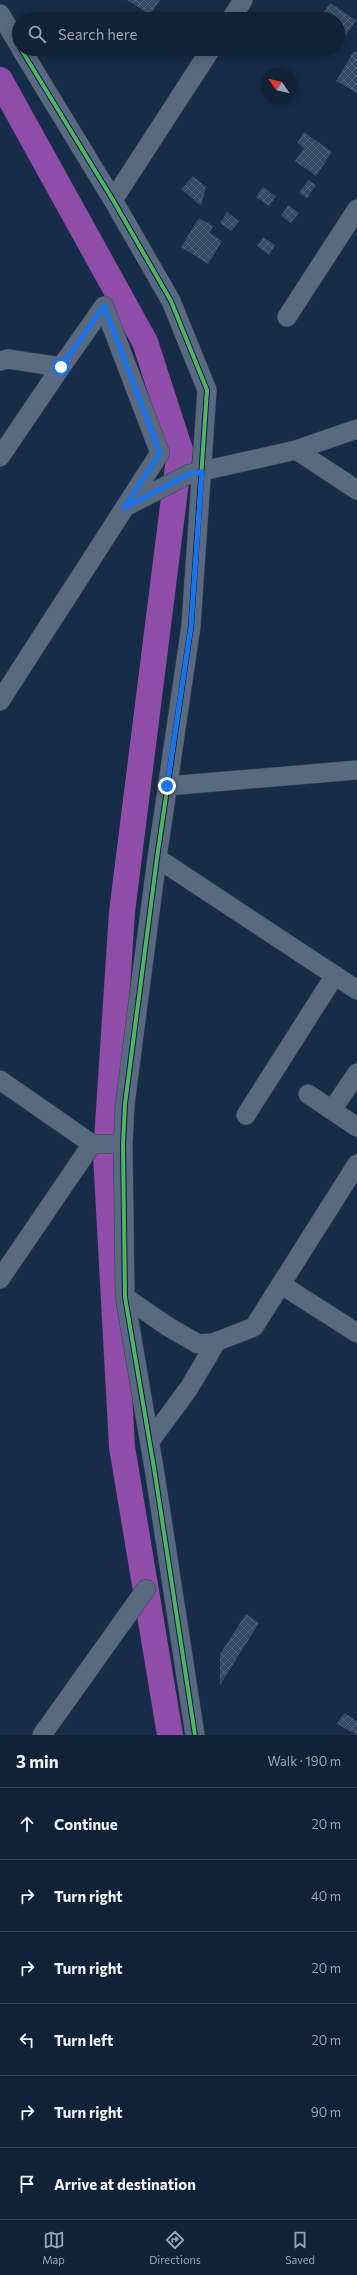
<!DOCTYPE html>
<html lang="en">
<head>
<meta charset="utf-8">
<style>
  :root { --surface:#112137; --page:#1e2e42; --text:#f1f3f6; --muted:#9ca3ad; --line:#303e52; --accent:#96a6bd }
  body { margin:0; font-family:Commissioner,sans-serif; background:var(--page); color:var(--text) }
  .compass { position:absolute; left:261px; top:68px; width:36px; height:36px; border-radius:50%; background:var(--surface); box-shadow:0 2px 10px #0003; rotate:304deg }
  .stop { position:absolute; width:12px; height:12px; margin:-9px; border:3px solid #1a73e8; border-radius:50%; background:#fff }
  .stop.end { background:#1a73e8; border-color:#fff; box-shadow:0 1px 4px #0008 }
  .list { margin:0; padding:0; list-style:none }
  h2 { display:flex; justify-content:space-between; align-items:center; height:52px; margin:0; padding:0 16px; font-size:17px }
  h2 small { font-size:13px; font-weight:400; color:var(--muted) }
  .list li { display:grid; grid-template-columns:26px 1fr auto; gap:12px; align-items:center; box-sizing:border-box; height:72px; padding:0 16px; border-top:1px solid var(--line) }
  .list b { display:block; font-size:15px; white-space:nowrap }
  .list em { font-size:13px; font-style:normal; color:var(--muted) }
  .icon { flex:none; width:22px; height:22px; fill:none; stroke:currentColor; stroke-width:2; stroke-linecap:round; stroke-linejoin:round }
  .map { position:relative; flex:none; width:357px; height:1735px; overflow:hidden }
  .search { position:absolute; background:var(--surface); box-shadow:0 2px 10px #0003; left:12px; right:12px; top:12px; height:44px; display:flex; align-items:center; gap:10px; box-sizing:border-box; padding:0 14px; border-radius:22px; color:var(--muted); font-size:15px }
  .sheet { height:484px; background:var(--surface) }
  nav { display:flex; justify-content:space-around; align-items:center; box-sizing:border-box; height:56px; border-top:1px solid var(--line); background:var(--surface); font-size:11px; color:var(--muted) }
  nav a { display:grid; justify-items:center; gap:2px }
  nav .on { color:var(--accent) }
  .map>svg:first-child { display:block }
</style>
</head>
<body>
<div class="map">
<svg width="357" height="1735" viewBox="0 0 357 1735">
  <defs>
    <pattern id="building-cross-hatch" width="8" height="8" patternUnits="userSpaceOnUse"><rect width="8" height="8" fill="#354863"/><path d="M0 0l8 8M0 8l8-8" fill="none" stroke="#52627a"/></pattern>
  </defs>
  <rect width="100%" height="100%" fill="#172c49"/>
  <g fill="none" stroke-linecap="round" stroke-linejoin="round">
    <path stroke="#8f4ca8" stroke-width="26" d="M 0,80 L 145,342 L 180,450 L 122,912 L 106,1155 L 122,1447 L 170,1735"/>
  </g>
  <path fill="url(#building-cross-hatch)" d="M 127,0 L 160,0 L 150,15 Z
    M 330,3 L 356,20 L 346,35 L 338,30 L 338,19 L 320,19 Z
    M 354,51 L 357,53 L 357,93 L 336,81 Z
    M 304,132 L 332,152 L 316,176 L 295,161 L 304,148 L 297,143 Z
    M 193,176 L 206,187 L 201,206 L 181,189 Z
    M 308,180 L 316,185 L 307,198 L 299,193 Z
    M 263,187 L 276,196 L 269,206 L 256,197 Z
    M 288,205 L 299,213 L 291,223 L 281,216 Z
    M 227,212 L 239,221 L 232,231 L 220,223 Z
    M 199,218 L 213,226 L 210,233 L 222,241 L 208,264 L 181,247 Z
    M 263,237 L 275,245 L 269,255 L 257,246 Z
    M 246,1614 L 259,1623 L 220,1685 L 220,1654 Z
    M 344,1713 L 357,1721 L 357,1735 L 337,1724 Z"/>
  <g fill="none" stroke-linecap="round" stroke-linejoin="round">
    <defs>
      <path id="minor" d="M 0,14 L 19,45
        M 231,19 L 243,0
        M 21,49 L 113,200 L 171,301 L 207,390 L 191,626 L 157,858 L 125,1104 L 123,1144 L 125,1297 L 155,1474 L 195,1735
        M 113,200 L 211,49
        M 287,317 L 357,209
        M 0,361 L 8,359 L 61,367 L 104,306
        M 296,450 L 357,490
        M 0,457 L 61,367
        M 125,507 L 189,474 L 296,450 L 357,429
        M 0,701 L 160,453 L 104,306
        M 167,786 L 357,770
        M 157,858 L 357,990
        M 0,1080 L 92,1144 L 123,1144
        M 308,1094 L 357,1127
        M 332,1110 L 357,1073
        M 246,1115 L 335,975
        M 0,1279 L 92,1144
        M 282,1285 L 357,1333
        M 125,1297 L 167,1326 L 198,1344 L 213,1343 L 254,1327 L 357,1164
        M 150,1441 L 189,1388 L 217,1341
        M 42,1735 L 146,1589"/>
    </defs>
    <use href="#minor" stroke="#384459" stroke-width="20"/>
    <use href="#minor" stroke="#596980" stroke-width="19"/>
    <defs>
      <path id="cycleway" d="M 21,49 L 113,200 L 171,301 L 207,390 L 191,626 L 157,858 L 125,1104 L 123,1144 L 125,1297 L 155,1474 L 195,1735"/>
    </defs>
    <use href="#cycleway" stroke="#001d51" stroke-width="6"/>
    <use href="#cycleway" stroke="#56b35d" stroke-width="4"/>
  </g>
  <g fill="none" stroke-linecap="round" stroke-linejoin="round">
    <path stroke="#1a73e8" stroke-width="5" d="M 61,367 L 104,306 L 160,453 L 124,508 L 189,474 L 202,472 L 191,626 L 167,786"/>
  </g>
</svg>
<svg class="compass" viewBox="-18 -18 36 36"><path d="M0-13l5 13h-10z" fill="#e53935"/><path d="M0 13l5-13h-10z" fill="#9ca3ad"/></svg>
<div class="stop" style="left:61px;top:367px"></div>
<div class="stop end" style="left:167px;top:786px"></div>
<div class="search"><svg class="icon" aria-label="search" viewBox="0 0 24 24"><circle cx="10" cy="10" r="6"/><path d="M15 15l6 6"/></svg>Search here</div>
</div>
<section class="sheet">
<h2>3 min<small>Walk · 190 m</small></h2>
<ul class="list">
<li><svg class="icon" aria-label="ahead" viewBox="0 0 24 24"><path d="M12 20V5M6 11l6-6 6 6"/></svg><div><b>Continue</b></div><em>20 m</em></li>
<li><svg class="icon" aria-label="right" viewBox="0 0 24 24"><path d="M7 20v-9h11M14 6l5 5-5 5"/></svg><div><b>Turn right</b></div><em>40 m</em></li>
<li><svg class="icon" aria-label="right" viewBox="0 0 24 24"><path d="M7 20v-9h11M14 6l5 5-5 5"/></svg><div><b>Turn right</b></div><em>20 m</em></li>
<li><svg class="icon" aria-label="left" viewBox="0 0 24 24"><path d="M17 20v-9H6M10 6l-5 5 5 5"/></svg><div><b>Turn left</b></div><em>20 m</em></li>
<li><svg class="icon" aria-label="right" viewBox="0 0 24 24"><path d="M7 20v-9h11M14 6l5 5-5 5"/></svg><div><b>Turn right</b></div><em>90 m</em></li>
<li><svg class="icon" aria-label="arrive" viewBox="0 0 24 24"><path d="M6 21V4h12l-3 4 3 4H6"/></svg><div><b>Arrive at destination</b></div></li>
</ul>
</section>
<nav>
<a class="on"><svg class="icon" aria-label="map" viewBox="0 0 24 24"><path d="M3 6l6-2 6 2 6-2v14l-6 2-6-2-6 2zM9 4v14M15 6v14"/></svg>Map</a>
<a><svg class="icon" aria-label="directions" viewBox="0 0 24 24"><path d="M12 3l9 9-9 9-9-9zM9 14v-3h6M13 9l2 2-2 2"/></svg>Directions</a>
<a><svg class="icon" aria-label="saved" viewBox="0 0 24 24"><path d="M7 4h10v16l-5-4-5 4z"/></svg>Saved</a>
</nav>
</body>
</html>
